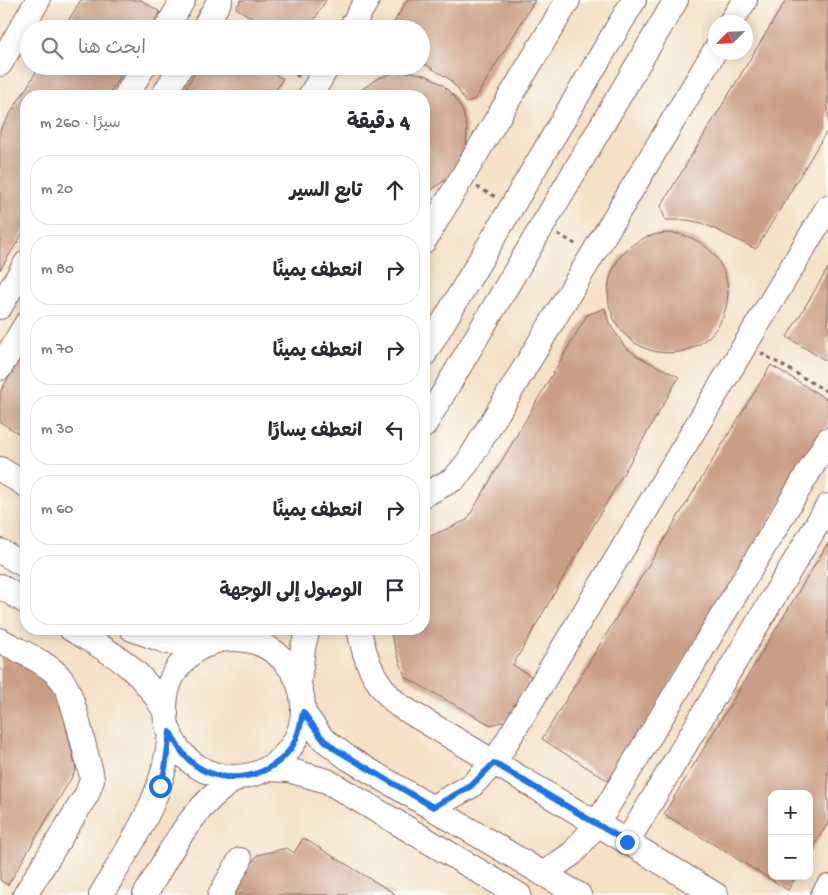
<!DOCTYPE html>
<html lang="ar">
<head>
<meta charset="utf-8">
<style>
  :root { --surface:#fff; --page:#f2f2f3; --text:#2b2b33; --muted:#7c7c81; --line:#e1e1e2 }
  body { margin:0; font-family:"Gochi Hand","Playpen Sans Arabic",sans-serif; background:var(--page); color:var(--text); direction:rtl }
  .controls { position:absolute; right:15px; bottom:15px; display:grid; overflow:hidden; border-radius:10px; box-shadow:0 2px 12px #0003 }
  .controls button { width:45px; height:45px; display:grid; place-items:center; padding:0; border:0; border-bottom:1px solid var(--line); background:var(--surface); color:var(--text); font:25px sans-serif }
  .compass { position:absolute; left:708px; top:15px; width:45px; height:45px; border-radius:50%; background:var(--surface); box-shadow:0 2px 12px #0003; rotate:246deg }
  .stop { position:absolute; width:15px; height:15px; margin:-11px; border:4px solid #1a73e8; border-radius:50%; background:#fff }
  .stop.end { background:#1a73e8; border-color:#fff; box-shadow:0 1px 5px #0008 }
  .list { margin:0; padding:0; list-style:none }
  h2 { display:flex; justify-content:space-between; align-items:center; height:65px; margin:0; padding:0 20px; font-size:21px }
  h2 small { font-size:16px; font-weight:400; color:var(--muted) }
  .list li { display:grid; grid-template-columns:32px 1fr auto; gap:15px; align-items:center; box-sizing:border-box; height:70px; margin:0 10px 10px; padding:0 10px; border:1px solid var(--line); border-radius:20px }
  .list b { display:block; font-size:19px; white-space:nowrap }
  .list em { font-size:16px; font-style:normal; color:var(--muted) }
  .icon { flex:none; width:28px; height:28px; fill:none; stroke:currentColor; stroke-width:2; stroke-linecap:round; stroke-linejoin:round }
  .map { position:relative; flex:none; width:828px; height:895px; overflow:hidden; direction:ltr }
  .search { position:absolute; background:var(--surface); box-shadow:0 2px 12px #0003; left:20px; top:20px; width:410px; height:55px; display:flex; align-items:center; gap:12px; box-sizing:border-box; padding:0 18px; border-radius:28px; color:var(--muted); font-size:19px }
  .panel { position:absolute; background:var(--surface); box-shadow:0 2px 12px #0003; left:20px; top:90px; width:410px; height:545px; border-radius:20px; direction:rtl }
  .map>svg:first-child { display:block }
</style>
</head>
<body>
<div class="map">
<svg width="828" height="895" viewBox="0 0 828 895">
  <rect width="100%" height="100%" fill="#fdfcf7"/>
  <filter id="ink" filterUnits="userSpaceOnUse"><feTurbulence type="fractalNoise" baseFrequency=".02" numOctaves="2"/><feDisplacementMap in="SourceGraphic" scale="10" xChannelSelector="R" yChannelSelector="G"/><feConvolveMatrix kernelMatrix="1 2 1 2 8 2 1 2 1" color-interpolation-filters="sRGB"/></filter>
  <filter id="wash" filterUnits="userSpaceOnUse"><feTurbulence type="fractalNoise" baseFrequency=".0096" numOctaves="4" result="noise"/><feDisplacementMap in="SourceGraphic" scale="20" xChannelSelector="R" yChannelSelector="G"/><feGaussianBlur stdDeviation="1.12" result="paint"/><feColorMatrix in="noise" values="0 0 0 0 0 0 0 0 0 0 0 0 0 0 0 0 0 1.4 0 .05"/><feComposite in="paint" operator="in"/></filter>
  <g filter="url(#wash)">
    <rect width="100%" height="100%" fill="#f4e1c6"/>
    <g id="blocks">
      <path fill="#ca9e84" d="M 81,0 L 141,0 L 160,12 L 150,29 L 63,29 Z
        M 241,0 L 326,0 L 309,29 L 270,29 L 236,8 Z
        M 407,0 L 535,0 L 475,99 L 466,103 L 458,89 L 448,78 L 421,62 L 421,29 L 390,29 Z
        M 786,0 L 828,0 L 828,129 L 756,249 L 702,223 L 687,220 L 665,220 L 661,206 Z
        M 40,66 L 127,66 L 108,96 L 26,96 L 26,228 L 0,270 L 0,130 Z
        M 199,66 L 262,66 L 283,79 L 272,96 L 181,96 Z
        M 412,72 L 428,76 L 443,85 L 455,97 L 463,112 L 467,129 L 466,146 L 460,162 L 448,178 L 431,190 L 424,192 L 424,96 L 357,96 L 364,88 L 378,78 L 394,73 Z
        M608 293a60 60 0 1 1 120 0a60 60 0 1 1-120 0Z
        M 828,268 L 828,362 L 787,337 Z
        M 605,308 L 609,323 L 625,347 L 637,356 L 679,377 L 513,665 L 531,676 L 508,720 L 491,725 L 405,677 L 389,629 L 424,629 L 424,539 L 467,520 L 587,315 Z
        M 26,349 L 26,438 L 0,422 L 0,392 Z
        M 771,365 L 828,400 L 828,425 L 610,782 L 542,739 Z
        M 828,543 L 828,823 L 809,854 L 809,794 L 772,794 L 772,876 L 796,876 L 788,890 L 664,814 Z
        M 0,646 L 55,679 L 76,770 L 8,885 L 0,880 Z
        M 303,838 L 387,889 L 397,895 L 233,895 L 257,855 L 287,848 L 294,853 Z"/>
    </g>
  </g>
  <g filter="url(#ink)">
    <use href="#blocks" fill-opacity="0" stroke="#866361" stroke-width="1"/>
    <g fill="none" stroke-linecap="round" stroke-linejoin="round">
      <defs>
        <path id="minor" d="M 731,22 L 745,0
          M 166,29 L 183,0
          M 203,29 L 220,0
          M 350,29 L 367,0
          M 0,64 L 38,0
          M 126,96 L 144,66
          M 163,96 L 181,66
          M 310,96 L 328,66
          M 424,241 L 568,0
          M 0,307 L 26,263
          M 424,355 L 634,0
          M 0,368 L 26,324
          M 424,426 L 676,0
          M 0,469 L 26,485
          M 424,495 L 454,479 L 468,462 L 716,49
          M 0,551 L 26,566
          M 0,586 L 26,602
          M 71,629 C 114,654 142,668 166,713
          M 132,629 L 168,642 L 208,645
          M 359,629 C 365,660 374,683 398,705 L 716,895
          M165 708a69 69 0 1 1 138 0a69 69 0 1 1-138 0Z
          M 0,640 C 17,650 51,664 62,680 C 74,695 84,751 91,772 L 92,780 L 87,794 L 25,895
          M 299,684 L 303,647 L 308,629
          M 303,712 L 322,738 L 348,758 L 579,895
          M 268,769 L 288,770 L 327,781 L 519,895
          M 433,807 L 471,786 L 494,763 L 828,207
          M 627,842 L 828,506
          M 543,874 L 573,853 L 597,824 L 828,440
          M 101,895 C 133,840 165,797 170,732
          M 145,895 C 171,851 192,805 237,778
          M 220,895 L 240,860
          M 823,895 L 828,887"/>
      </defs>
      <use href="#minor" stroke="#866361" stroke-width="26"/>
      <path stroke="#866361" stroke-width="3" stroke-dasharray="4 4" stroke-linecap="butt" d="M 282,66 L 300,77
        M 477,187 L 496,197
        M 558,234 L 577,245
        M 761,353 L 828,392"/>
      <use href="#minor" stroke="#fff" stroke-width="24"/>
    </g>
  </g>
  <g fill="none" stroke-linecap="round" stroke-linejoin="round" filter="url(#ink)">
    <path stroke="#1a73e8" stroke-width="6" d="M 160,786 L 165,769 L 170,732 C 177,745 183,756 195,765 C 226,788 274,777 293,745 C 299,734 301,724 303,712 L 322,738 L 335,749 L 433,807 L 471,786 L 494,763 L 627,842"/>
  </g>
</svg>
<div class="controls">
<button>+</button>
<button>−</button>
</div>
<svg class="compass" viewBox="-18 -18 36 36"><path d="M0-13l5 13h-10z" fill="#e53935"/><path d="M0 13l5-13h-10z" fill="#7c7c81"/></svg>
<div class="stop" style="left:160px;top:786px"></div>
<div class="stop end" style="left:627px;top:842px"></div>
<div class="search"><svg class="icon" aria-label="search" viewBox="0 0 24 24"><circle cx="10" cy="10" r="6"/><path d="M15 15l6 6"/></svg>ابحث هنا</div>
<section class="panel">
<h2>4 دقيقة<small>سيرًا · 260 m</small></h2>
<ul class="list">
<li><svg class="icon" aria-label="ahead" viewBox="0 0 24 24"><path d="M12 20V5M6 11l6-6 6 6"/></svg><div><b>تابع السير</b></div><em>20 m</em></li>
<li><svg class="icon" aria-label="right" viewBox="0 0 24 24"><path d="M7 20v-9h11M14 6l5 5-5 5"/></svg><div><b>انعطف يمينًا</b></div><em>80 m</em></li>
<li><svg class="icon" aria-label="right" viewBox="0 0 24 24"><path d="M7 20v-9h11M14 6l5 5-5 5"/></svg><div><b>انعطف يمينًا</b></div><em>70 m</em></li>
<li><svg class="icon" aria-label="left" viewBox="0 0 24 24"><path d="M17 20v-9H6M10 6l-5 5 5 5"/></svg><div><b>انعطف يسارًا</b></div><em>30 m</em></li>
<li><svg class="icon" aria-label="right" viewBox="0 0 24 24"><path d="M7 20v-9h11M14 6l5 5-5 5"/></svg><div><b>انعطف يمينًا</b></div><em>60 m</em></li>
<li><svg class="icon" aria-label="arrive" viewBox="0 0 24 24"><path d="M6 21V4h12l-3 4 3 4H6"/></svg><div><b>الوصول إلى الوجهة</b></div></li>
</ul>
</section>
</div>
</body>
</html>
